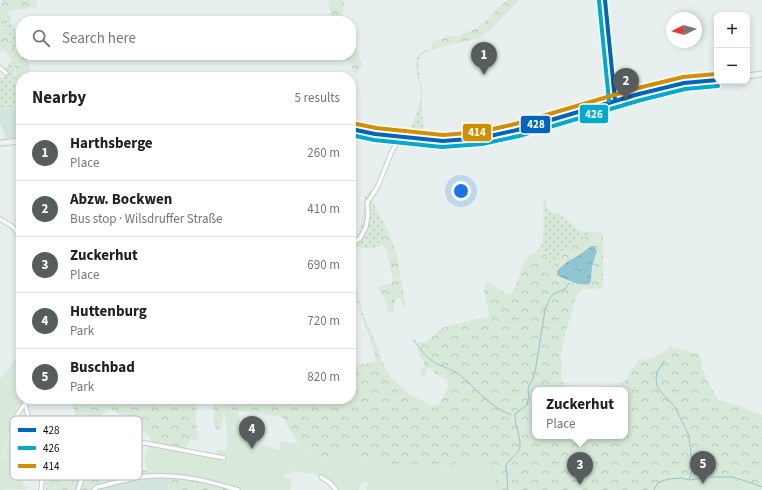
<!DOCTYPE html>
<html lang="en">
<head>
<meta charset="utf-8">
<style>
  :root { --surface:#fff; --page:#f6f6f6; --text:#222; --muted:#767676; --line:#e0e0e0; --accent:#575d5c }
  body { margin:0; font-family:"Source Sans 3",sans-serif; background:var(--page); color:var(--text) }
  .controls { position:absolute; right:12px; top:12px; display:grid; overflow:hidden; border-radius:8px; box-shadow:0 2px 6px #0003 }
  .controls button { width:36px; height:36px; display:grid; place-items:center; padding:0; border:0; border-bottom:1px solid var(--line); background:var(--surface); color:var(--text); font:20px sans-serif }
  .compass { position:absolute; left:666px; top:12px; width:36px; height:36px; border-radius:50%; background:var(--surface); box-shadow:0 2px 6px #0003; rotate:265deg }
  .you { position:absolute; left:461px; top:191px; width:14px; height:14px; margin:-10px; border:3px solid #fff; border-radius:50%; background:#1a73e8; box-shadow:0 0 0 6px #1a73e833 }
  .badge { display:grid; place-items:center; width:26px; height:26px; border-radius:50%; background:var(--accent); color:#fff; font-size:13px; font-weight:700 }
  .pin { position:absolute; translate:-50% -33px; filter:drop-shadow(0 1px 2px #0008) }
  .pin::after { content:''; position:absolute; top:21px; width:14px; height:12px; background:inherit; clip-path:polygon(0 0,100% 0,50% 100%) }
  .popup { position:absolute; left:532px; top:387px; width:96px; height:52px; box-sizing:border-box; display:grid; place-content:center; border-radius:8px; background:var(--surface); filter:drop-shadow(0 1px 3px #0005); font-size:13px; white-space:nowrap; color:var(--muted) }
  .popup b { font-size:15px; color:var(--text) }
  .popup::after { content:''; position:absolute; left:50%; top:100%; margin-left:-8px; border:8px solid transparent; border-top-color:var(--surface) }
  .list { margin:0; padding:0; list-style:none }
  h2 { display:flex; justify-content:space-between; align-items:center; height:52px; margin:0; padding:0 16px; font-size:17px }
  h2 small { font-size:13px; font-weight:400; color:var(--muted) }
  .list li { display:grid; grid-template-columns:26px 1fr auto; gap:12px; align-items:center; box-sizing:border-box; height:56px; padding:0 16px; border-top:1px solid var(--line) }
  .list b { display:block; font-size:15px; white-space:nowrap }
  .list p { margin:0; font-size:13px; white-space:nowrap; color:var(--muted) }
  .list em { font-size:13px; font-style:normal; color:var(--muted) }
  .icon { flex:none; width:22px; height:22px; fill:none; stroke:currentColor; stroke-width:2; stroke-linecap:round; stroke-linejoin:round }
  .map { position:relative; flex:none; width:762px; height:490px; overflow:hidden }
  .search { position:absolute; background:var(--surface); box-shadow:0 2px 6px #0003; left:16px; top:16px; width:340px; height:44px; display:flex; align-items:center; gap:10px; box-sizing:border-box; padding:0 14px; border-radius:16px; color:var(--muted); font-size:15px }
  .panel { position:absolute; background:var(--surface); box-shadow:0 2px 6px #0003; left:16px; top:72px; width:340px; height:332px; border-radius:16px }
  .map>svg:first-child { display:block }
</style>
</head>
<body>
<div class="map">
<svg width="762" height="490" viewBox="0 0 762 490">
  <defs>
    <pattern id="grass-dots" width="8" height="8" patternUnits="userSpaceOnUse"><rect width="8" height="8" fill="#d8e9d9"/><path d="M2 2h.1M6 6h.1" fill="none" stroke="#b8c7b9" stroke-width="1.8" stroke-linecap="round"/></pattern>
    <pattern id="forest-crowns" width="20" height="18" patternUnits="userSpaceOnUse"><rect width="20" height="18" fill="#d8e9d9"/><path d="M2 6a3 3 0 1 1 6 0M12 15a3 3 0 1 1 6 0" fill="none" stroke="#b8c7b9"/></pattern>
    <pattern id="water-ripples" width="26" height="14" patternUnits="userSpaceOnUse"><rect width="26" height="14" fill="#91c5d2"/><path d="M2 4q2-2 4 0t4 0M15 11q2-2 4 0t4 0" fill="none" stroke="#7ca8b3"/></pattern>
  </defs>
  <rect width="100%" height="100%" fill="#e7f0ee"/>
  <path fill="#d3e4df" d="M 17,98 L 21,98 L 21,141 L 6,143 L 4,132 L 0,124 L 0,109 L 18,108 Z
    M 172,476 L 168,484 L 169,490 L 94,490 L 97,487 L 137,478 Z"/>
  <path fill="url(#grass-dots)" d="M 8,13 L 21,46 L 21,54 C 5,43 1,31 8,13 Z
    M 432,48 L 432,49 L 422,54 L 419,59 L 418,62 L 419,71 L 422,89 L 422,113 L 425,137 L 408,136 C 412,123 420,108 421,94 C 421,83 413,68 417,58 C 420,51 426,50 432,48 Z
    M 12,60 L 14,63 L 14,74 L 19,82 L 21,82 L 21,98 L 17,98 L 18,108 L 0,109 L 0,78 L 7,74 L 4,70 Z
    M 351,131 L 403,137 L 396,147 L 391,156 L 380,188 L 373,198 L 373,203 L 384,223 L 382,237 L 380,243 L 378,247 L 374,248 L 361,248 L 358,245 C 351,268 356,296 365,318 C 367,325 371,332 374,338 L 371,335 L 368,334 L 352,287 L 353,254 L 355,251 L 353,249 L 351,249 L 351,243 C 360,235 362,221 363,210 C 364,206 363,201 365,198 C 367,193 373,190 376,186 L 393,140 L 392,139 L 374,136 L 369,137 L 365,135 Z
    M 544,196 L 547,208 L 550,211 L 563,216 L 579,231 L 591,232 C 581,239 571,247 563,255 C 558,259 556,264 551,267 L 548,266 L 546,262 L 546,256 L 542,252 L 539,253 L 537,251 L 539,249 L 542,243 L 543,236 L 543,211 Z"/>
  <path fill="url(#forest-crowns)" fill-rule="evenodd" d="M 2,0 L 37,0 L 37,5 L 36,7 L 9,11 C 0,27 7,44 21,54 L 21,55 L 26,57 L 31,70 L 28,77 L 21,77 L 21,82 L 16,79 C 14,75 15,73 15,69 C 15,61 9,56 4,51 L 0,52 L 0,9 Z
    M 328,0 L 345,0 C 342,7 342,14 345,21 L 333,21 L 330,10 Z
    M 508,0 L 519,0 L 492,29 L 479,38 L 468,41 L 458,43 L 432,49 L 432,45 L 430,43 L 446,37 L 458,36 L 477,28 L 487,20 L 499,7 Z
    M 351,36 L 363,65 L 357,72 L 356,75 L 345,55 L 351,55 Z
    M 384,223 L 390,234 L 396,252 L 406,307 L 404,307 L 400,298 L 397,298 C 392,302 395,308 393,313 L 389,313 C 386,309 387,304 385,300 C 383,295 379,293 379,287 L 382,285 L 392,283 L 393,279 L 387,252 L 385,247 L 381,246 L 378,247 L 382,237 Z
    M 591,232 L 602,233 L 603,235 L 603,285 C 595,295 582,282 576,297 L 562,347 L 561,352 L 562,380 L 565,386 L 569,388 L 618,386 L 625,381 L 637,361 C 643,360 651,359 657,356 C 662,354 666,349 671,346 L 698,354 C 701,358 701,362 702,366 C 705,378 712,390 719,400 L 740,406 L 750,411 L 762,415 L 762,489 L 745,482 L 723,479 L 659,482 L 654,486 L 653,490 L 581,490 L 578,488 L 576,489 L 576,490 L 496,490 L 496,476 L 462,459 L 451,466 L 424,464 L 397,465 L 375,462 L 341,451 L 336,451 L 333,452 L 330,462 C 323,462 320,457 314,453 C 310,450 305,449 301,445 C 294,440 287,424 282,417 L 224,409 L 221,429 L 219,430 L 216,429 C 212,419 213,408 215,399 L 351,399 L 351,368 C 359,363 368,365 376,361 L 374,352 L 368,334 L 371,335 L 374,338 L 386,371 L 387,371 L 394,381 L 404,388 L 405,391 L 433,407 L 439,404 L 441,401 L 448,386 L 448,383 L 447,380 L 436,374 L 429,368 L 427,369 L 425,376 L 424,377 L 421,375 L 420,372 L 424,365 L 424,362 L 419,355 L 418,349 L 419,342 C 432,343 433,332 443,328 C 458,322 474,321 489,316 L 489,313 L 484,291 L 485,283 L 488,282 L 502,291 L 510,295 C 518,287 519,271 524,262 C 527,257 533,254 537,251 L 539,253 L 545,253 L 546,256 L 546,262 L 548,266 L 551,267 C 556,264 558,259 563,255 C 571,247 581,239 591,232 ZM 591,246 L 593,262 L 591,281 L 584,285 L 571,282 L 558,276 L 571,259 L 587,250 ZM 535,390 L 625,390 L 625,436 L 535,436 Z
    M 91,399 L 173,399 L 174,400 L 178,399 L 197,399 L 196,421 L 199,439 L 190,440 L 184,450 L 151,444 L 151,440 L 149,435 L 125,421 L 117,412 L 112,410 L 108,410 L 104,413 L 102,418 L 97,440 L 96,450 L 96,453 L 99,455 L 120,454 L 123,455 L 125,460 L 128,463 L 134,464 C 138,470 140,471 147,470 L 148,476 L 102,486 L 94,490 L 46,490 L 44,470 L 45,467 L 53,463 L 53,462 L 51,452 L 51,445 C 47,441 41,438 42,432 L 49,427 L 53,425 L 57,425 L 71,419 L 74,416 L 75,413 L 73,407 L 73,404 L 76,403 Z
    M 172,476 L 174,476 L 238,490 L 169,490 C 168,485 168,480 172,476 Z"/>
  <path fill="#d8e9d9" d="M 21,352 L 21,399 L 26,399 L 15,414 L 12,422 L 7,442 L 0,458 L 0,379 Z
    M 224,409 L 238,411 L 242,436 L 261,438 L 261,445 L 280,450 L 280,441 L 300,444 L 306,449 L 313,452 L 324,461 L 328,462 L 330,462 L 333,452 L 336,451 L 341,451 L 375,462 L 397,465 L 424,464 L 451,466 L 462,459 L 467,459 L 492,465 L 496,469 L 496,490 L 366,490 L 368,482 L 365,482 L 360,485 L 359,490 L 337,490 L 326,479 L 324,476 L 293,471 L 292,474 L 285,473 L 284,478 L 292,479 L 290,490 L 238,490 L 193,478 L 148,476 C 145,462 142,456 151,444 L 217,455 L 218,449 L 225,451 L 228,441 Z
    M 20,432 L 27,455 L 36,448 L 38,453 L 17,470 L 17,474 L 27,489 L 0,490 L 0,460 L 7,444 L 11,433 L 15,433 Z
    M 723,479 L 745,482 L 762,489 L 762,490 L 653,490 C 653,484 660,481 667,480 C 674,479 682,480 689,480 C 700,480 712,480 723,479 Z"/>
  <path fill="url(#water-ripples)" d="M 591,246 L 594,246 L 597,251 L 592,266 L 591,281 L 589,284 C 579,286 566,280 557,275 L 557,271 C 561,267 566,262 572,259 C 579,255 585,251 591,246 Z"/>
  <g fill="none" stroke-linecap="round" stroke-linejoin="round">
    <path stroke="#91c5d2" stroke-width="1" d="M 414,340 C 421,351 430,362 442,366 C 451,370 458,372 464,379
      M 664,361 L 657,372 L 656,379 L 657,386 L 661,392 L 675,407 L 689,436 L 692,463 L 692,471 L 689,480
      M 466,380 C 481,394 491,407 511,415
      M 508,490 L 506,465 C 509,460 517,454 519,450 C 523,441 514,425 515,414 L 527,405 L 529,398 L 528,390 L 529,385 L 533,379 L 536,366 L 545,310 L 549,300 L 553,294 L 565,289 L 569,283
      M 654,490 L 657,484 L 659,482 L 669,479 L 682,478 L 689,480 L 710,477 L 732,477 L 752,483 L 762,487"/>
    <defs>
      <path id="minor" d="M 605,0 L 615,100
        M 0,68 L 6,73
        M 0,219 L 13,227 L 21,238
        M 351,245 L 360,238 L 366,227 L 368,215 L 367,203 L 378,186 L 392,151 L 401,137
        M 25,403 L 35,445 L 40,461 L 42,480 L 41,490
        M 11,430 C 14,418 20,409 29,399
        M 93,457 L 102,446 L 106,444 L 110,445 L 113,447
        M 321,477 L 330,483 L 336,490
        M 78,490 L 84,473 L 91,460 L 113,447 L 145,443 L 224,458
        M 94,490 L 97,487 L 102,486 C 118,482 134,477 150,476 C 183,474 208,481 238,490"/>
      <path id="secondary" d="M 747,76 L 762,74
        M 351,129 L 375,134 L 443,141 L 464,140 L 481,138 L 517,130 L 639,94 L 684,83 L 717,80
        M 0,143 L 21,141"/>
    </defs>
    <use href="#minor" stroke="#c4cbc9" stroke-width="5.5"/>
    <use href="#secondary" stroke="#c4cbc9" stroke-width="7"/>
    <use href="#minor" stroke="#fbfdfc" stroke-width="3.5"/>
    <use href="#secondary" stroke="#eef3f1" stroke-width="5"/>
    <defs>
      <path id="bus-1" d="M 605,0 L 615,100
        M 351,129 L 375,134 L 443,141 L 481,138 L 517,130 L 639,94 L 684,83 L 717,80"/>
      <path id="bus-2" d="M 599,1 L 609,101
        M 351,135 L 374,140 L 442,147 L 482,144 L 519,136 L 641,100 L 685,89 L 718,86"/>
      <path id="bus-3" d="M 352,123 L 376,128 L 443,135 L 480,132 L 515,124 L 638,88 L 683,77 L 716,74"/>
    </defs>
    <use href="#bus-1" stroke="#fff" stroke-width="7"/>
    <use href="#bus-2" stroke="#fff" stroke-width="7"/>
    <use href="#bus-3" stroke="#fff" stroke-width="7"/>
    <use href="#bus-1" stroke="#0065bd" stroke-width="4"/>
    <use href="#bus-2" stroke="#00a9ce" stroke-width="4"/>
    <use href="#bus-3" stroke="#d38f02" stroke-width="4"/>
  </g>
  <rect x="10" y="416" width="132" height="64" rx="6" fill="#fff" stroke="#b5b7b6" stroke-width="1"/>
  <rect x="18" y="428" width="18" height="4" fill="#0065bd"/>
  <rect x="18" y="446" width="18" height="4" fill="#00a9ce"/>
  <rect x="18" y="464" width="18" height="4" fill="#d38f02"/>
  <g font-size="11" fill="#090e0d">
    <text x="43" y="434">428</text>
    <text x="43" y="452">426</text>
    <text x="43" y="470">414</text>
  </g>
  <g stroke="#fff" stroke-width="1.5">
    <rect x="579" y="104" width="30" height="20" rx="4" fill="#00a9ce"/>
    <rect x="520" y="115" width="31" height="19" rx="4" fill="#0065bd"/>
    <rect x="462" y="123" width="30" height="19" rx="4" fill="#d38f02"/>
  </g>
  <g font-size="11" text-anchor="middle" font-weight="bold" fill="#fff">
    <text x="594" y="118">426</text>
    <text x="536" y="128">428</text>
    <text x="477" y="136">414</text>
  </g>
</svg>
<div class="controls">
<button>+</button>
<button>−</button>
</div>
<svg class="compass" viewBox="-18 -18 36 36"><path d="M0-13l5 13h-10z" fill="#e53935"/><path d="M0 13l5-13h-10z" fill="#767676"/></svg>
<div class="you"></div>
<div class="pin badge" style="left:484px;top:75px">1</div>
<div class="pin badge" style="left:626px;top:101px">2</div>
<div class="pin badge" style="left:580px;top:485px">3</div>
<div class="popup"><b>Zuckerhut</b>Place</div>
<div class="pin badge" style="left:252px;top:449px">4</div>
<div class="pin badge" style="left:703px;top:484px">5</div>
<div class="search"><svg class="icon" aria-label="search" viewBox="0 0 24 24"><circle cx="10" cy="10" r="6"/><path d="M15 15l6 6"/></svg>Search here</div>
<section class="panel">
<h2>Nearby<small>5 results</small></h2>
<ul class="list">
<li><span class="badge">1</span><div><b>Harthsberge</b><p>Place</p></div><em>260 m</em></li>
<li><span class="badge">2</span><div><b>Abzw. Bockwen</b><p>Bus stop · Wilsdruffer Straße</p></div><em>410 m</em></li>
<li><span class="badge">3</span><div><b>Zuckerhut</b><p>Place</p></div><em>690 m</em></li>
<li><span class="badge">4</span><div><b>Huttenburg</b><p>Park</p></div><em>720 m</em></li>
<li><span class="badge">5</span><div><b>Buschbad</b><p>Park</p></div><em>820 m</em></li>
</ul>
</section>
</div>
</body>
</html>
